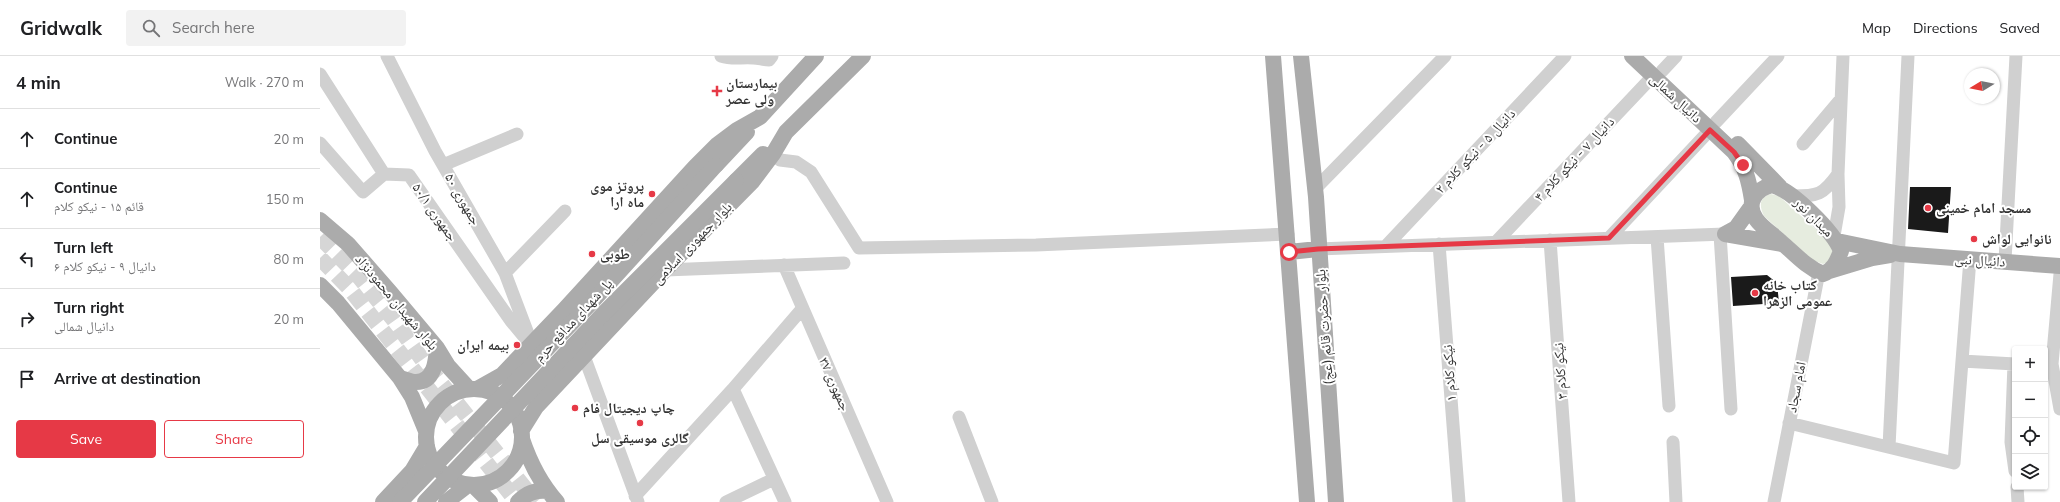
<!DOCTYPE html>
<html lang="en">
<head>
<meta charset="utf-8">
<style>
  :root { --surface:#fff; --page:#f2f2f2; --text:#202124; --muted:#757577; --line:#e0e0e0; --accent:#e63946 }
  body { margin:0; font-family:Mulish,"Noto Naskh Arabic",sans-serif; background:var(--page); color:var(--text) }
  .controls { position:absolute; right:12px; bottom:12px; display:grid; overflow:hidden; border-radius:4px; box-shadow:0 1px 3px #0004 }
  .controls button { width:36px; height:36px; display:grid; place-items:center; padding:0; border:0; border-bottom:1px solid var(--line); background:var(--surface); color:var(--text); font:20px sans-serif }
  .compass { position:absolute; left:1644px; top:12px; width:36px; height:36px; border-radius:50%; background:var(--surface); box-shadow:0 1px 3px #0004; rotate:260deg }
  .stop { position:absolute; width:12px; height:12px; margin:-9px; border:3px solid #e63946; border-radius:50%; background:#fff }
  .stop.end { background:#e63946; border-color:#fff; box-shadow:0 1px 4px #0008 }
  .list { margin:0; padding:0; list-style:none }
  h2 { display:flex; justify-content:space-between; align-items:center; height:52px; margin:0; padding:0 16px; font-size:17px }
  h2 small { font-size:13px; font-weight:400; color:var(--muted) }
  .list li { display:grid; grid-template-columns:26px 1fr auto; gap:12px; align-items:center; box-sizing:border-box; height:60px; padding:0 16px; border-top:1px solid var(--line) }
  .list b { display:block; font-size:15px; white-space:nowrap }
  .list p { margin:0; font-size:13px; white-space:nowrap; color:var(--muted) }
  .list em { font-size:13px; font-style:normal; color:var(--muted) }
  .actions { display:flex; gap:8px; padding:12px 16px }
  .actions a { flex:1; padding:9px 0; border:1px solid var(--accent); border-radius:4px; text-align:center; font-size:14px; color:var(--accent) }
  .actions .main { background:var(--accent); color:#fff }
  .icon { flex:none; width:22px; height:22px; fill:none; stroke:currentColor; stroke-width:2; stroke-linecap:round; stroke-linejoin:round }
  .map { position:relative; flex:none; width:1740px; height:446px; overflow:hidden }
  header { display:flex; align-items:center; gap:24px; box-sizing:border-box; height:56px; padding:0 20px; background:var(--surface); border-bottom:1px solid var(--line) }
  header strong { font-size:19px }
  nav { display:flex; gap:22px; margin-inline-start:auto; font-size:14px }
  .search { width:280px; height:36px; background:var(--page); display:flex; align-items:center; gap:10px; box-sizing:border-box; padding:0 14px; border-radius:4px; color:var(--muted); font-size:15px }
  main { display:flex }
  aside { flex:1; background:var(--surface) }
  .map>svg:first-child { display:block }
</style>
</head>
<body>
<header>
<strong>Gridwalk</strong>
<div class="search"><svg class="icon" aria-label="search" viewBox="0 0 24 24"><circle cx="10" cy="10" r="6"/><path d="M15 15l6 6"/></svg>Search here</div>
<nav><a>Map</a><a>Directions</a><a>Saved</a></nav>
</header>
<main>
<aside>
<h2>4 min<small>Walk · 270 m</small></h2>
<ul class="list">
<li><svg class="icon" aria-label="ahead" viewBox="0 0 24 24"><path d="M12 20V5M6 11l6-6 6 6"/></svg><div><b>Continue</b></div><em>20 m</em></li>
<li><svg class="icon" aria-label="ahead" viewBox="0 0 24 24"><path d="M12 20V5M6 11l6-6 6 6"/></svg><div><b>Continue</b><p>قائم ۱۵ - نیکو کلام</p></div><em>150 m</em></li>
<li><svg class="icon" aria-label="left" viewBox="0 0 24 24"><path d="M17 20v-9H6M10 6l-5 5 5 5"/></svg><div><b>Turn left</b><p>دانیال ۹ - نیکو کلام ۶</p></div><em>80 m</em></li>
<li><svg class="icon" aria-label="right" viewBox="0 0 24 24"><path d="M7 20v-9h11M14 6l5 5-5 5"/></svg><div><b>Turn right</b><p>دانیال شمالی</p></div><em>20 m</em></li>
<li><svg class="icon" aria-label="arrive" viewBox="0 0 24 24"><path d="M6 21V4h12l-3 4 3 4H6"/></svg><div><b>Arrive at destination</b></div></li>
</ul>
<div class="actions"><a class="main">Save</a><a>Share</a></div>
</aside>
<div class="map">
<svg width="1740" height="446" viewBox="0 0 1740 446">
  <rect width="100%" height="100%" fill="#fff"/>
  <path fill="#e6ecdf" d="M 1451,138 L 1459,140 L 1511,187 L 1514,195 L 1509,206 L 1503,208 L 1492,204 L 1444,160 C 1439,150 1439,141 1451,138 Z"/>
  <path fill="#1a1a1a" d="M 1590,131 L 1631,131 L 1628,177 L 1588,173 Z
    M 1447,219 L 1457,227 L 1459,247 L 1413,250 L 1411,221 Z"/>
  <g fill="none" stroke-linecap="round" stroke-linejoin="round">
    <path stroke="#d6d6d6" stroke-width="16" stroke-dasharray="16 8" stroke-linecap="butt" d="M 0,181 L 40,222 L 74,264 L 104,306 L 216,446
      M 0,202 L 30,233 L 197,446"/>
    <path stroke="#d0d0d0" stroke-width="13" d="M 67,0 L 115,95 L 185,217 L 210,283
      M 401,0 C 413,4 421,1 433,2 C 439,2 443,4 449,4 L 452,0
      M 1342,15 L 1356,0
      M 0,18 L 64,118 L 89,119 L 191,265 L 211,289
      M 1396,66 L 1458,0
      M 0,87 L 43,136 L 64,118
      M 1483,88 L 1521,43
      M 453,98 L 460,104 L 476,106 L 491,116 L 539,192 L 716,189 L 968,178
      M 123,109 L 197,78
      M 995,133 L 1125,0
      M 1473,140 C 1498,140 1503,139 1518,118
      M 1400,178 L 1411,353
      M 1514,180 L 1519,151 L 1518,118 L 1523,0
      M 1337,181 L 1349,350
      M 1289,182 L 1390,74
      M 1230,184 L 1249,446
      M 1176,186 L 1333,20
      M 1119,188 L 1139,446
      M 1066,190 L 1245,0
      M 998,193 L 1405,178
      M 1685,205 L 1696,0
      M 464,209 L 567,446
      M 345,214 L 524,207
      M 185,217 L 245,155
      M 1740,218 L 1732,308 L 1740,353
      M 264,300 L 318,446
      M 1642,305 L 1695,308
      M 1694,308 L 1691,386 L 1695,415
      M 413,333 L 465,446
      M 639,361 L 672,446
      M 1469,367 L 1634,407 L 1650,203
      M 1353,386 L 1356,446
      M 1569,391 L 1588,0
      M 1697,431 L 1698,446
      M 315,440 L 413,333 L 482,253
      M 406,446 L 454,423
      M 1454,446 L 1499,216"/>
    <path stroke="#ababab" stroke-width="16" d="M 953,0 L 987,446
      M 981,0 L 996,141 L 1016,446
      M 1312,0 L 1414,96 C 1426,112 1429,125 1432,144
      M 1418,88 L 1460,131
      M 396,109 L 427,76
      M 416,125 L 443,98
      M 1452,129 C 1472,134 1514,176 1521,195 C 1517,205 1514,214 1503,218 C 1486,211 1475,198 1461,186 C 1454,179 1442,172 1436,163 C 1425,147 1436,133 1452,129 Z
      M 0,164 L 28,188 L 70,236 L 117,292 L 128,310 L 149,333
      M 1405,178 L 1462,188
      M 1405,178 L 1416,172 L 1431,151
      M 1517,185 L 1580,198 L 1740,210
      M 969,196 L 998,193
      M 1509,215 L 1552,202 L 1570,199
      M 0,229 L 18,247 L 80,322 L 92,341 L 106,375
      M 80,322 C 85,323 91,326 96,326 C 114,326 116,306 117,292
      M106 381a48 48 0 1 1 96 0a48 48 0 1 1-96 0Z
      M 157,333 L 182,319 L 244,254 L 375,111 L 397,89 L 417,74 L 440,61 L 496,0
      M 201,375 L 216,351 L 345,214 L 432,126 L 453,98 L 466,76 L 543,0
      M 202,383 C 210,407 220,427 237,446
      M 153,429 L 170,446
      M 63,446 L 92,415 L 107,390
      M 126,446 L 148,429
      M 198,446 C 207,437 215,434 227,435"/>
    <path stroke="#ababab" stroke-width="16" d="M 80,446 L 270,248 L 396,109
      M 105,446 L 284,257 L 416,125"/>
  </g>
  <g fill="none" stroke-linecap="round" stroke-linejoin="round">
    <path stroke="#e63946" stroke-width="5" d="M 969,196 L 998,193 L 1289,182 L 1390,74 L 1414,96 L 1423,109"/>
  </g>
  <g fill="#e63946" stroke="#fff" stroke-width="1.5">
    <path d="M395 29h4v4h4v4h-4v4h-4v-4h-4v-4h4z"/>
    <circle cx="332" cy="138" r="4"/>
    <circle cx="1608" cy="152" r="4"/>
    <circle cx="1654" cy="183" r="4"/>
    <circle cx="272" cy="198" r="4"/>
    <circle cx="1435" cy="237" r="4"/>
    <circle cx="197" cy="289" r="4"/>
    <circle cx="255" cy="352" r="4"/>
    <circle cx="320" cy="367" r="4"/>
  </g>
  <g text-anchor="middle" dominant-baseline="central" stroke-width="4" stroke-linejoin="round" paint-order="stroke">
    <g font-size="14" font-weight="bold" fill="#333" stroke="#fff" text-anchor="start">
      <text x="406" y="27">بیمارستان<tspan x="406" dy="16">ولی عصر</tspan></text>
      <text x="324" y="130" text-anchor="end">پروتز موی<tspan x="324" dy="16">ماه ارا</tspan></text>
      <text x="1616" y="152">مسجد امام خمینی</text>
      <text x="1662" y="183">نانوایی لواش</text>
      <text x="280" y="198">طوبی</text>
      <text x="1443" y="229">کتاب خانه<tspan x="1443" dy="16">عمومی الزهرا</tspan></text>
      <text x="189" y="289" text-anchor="end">بیمه ایران</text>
      <text x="263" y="352">چاپ دیجیتال فام</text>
      <text x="320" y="382" text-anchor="middle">گالری موسیقی سل</text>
    </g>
    <g font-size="14" fill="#333" stroke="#fff">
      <text transform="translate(1356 42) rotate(43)">دانیال شمالی</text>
      <text transform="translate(1155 95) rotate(-47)">دانیال ۵ - نیکو کلام ۲</text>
      <text transform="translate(1254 103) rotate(-47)">دانیال ۷ - نیکو کلام ۴</text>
      <text transform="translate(143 143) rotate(60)">جمهوری ۵۰</text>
      <text transform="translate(115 156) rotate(55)">جمهوری ۵۰/۱</text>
      <text transform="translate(1494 161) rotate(45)">میدان نور</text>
      <text transform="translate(372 187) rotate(-46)">بلوار جمهوری اسلامی</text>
      <text transform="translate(1660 204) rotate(4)">دانیال نبی</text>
      <text transform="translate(77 246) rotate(50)">بلوار شهیدان محمودنژاد</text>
      <text transform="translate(253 264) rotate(-47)">پل شهدای مدافع حرم</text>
      <text transform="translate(1004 271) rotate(-94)">بلوار حضرت قائم (عج)</text>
      <text transform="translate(1240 315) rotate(-94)">نیکو کلام ۳</text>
      <text transform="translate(1129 317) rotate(-94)">نیکو کلام ۱</text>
      <text transform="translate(515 328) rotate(66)">جمهوری ۳۷</text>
      <text transform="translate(1476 331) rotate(-79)">امام سجاد</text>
    </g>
  </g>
</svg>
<div class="controls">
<button>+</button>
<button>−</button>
<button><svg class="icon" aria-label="locate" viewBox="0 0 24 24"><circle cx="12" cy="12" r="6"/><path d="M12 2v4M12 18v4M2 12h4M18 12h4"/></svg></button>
<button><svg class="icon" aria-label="layers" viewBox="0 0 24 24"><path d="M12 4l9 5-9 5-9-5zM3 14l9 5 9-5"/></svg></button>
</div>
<svg class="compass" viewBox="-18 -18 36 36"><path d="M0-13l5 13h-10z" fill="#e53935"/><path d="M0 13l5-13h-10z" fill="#757577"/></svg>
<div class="stop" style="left:969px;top:196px"></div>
<div class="stop end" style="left:1423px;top:109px"></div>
</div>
</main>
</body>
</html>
